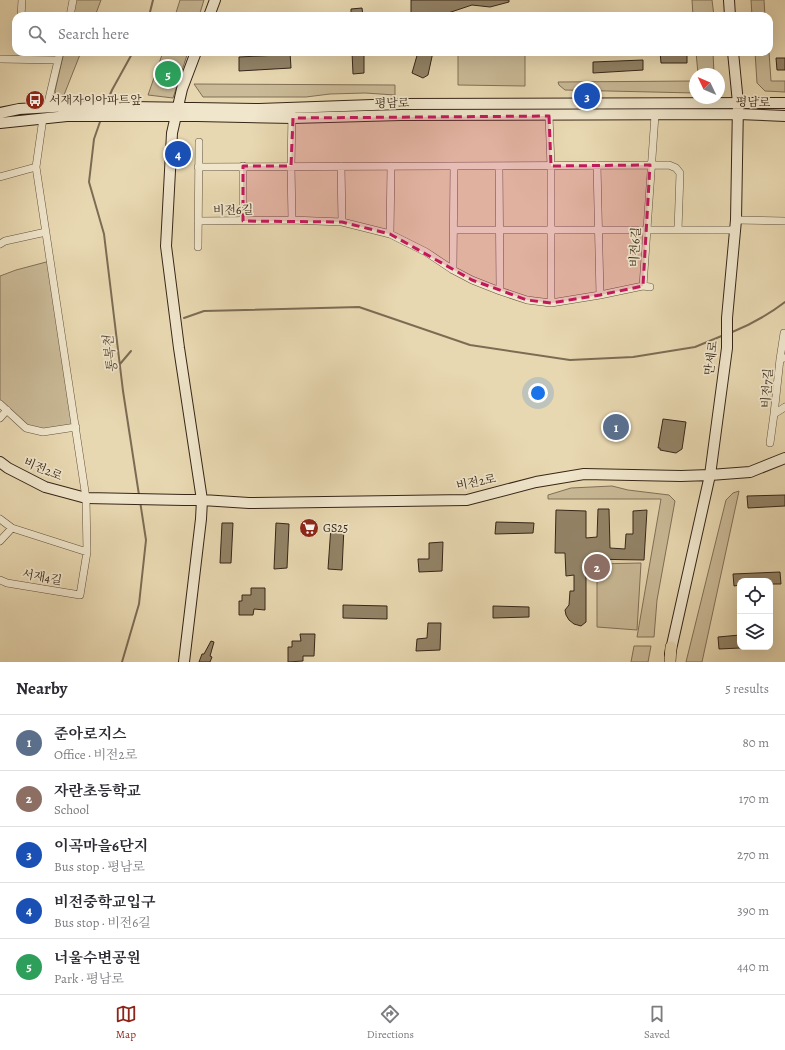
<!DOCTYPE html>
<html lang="en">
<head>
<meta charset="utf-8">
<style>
  :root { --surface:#fff; --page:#f7f7f7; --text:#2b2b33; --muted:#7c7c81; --line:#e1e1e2; --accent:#8f2418 }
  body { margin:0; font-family:Alegreya,"Noto Serif KR",serif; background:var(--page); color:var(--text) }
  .controls { position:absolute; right:12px; bottom:12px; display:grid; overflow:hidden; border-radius:8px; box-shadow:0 4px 16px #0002 }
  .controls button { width:36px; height:36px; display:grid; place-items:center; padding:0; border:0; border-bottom:1px solid var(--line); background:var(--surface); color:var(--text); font:20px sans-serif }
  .compass { position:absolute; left:689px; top:68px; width:36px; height:36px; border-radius:50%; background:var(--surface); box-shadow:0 4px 16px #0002; rotate:314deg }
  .you { position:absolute; left:538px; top:393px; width:14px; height:14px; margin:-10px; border:3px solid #fff; border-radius:50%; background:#1a73e8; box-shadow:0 0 0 6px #1a73e833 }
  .badge { display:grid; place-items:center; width:26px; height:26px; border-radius:50%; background:var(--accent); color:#fff; font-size:13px; font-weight:700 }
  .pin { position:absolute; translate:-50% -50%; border:2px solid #fff; box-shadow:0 1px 4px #0006 }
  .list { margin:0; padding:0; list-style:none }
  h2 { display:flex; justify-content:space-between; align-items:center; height:52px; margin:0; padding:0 16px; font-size:17px }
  h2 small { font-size:13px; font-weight:400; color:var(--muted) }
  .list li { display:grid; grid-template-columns:26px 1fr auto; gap:12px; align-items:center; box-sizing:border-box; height:56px; padding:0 16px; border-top:1px solid var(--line) }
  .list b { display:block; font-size:15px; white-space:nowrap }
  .list p { margin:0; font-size:13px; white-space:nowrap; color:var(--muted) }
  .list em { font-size:13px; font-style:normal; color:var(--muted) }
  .icon { flex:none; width:22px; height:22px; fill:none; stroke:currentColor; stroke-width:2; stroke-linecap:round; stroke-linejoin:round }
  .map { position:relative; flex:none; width:785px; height:662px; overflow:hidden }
  .search { position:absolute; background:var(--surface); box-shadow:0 4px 16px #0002; left:12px; right:12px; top:12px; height:44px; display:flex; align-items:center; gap:10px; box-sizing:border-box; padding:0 14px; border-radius:12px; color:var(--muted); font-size:15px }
  .sheet { height:332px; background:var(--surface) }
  nav { display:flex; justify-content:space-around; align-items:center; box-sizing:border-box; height:56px; border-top:1px solid var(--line); background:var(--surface); font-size:11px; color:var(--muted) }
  nav a { display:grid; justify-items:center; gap:2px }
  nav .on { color:var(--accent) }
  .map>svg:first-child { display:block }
</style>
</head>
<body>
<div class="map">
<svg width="785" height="662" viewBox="0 0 785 662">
  <rect width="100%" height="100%" fill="#e8d8b1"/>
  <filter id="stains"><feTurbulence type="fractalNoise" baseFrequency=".005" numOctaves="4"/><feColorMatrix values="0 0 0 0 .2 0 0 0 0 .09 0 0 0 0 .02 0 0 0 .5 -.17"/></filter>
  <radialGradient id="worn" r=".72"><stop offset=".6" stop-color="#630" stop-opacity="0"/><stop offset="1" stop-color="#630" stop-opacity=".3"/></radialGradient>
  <path fill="#caba97" stroke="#807057" d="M 74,0 L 101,0 L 95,16 L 72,16 Z
    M 180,0 L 204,0 L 199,16 L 175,16 Z
    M 692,0 L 712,0 L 714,16 L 693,16 Z
    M 751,0 L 764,0 L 765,16 L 752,16 Z
    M 64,52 L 81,52 L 64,95 L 56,94 L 55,91 Z
    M 163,52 L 188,52 L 173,98 L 148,95 Z
    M 458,52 L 525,52 L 525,86 L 458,85 Z
    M 696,52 L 713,52 L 714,74 L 698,74 Z
    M 755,52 L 769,52 L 771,81 L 785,81 L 785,92 L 765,91 L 757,83 Z
    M 695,81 L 695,93 L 565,90 L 559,85 L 558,82 Z
    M 194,84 L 395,85 L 395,95 L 365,93 L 330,94 L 306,97 L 203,97 Z
    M 50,261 L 76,427 L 43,432 L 26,428 L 0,404 L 0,276 L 16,270 Z
    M 612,486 L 628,490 L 669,495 L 675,501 L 657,600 L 654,637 L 637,637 L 661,499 L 548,499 L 548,495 L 571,488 Z
    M 739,491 L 702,662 L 686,662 L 726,500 L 733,493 Z
    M 641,563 L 637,630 L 597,627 L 597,564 Z
    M 634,646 L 651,646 L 648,662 L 631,662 Z"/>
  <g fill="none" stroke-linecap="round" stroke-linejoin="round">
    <path stroke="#7c6c54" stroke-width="2" d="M 149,16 L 153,0
      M 106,104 L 112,90 L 133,52
      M 101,119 L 94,139 L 89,182 L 104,234 L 123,391 L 139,495
      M 184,318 L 204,311 L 359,307 L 470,345 L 570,360 L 633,357 L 695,347 L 724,335
      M 730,333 C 750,325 768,315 785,302
      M 120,364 L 131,351
      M 122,662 L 139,604 L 146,540 L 140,501"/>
  </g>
  <path fill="#938367" stroke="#362617" d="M 411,0 L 509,0 L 509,2 L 490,7 L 472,5 L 448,13 L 446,16 L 411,16 Z
    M 362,8 L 363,16 L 351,16 L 351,9 Z
    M 279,52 L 290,52 L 291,68 L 239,71 L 239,57 L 279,55 Z
    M 352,52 L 364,52 L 364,73 L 353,74 Z
    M 418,52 L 433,52 L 428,75 L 423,78 L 412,73 Z
    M 660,52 L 687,52 L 687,63 L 661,63 Z
    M 776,58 L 785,58 L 785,70 L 777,70 Z
    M 643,60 L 643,70 L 593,73 L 593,62 Z
    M 663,419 L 686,422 L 682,449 L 676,453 L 660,450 L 660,448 L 658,448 Z
    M 785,495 L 785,506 L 748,508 L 747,496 Z
    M 598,509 L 609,509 L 610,548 L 625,549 L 626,534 L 633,534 L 633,511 L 647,510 L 644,560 L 586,559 L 586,622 L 581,626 L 574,624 L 569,620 L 566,615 L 565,610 L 569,605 L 570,591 L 574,591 L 574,575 L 566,576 L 565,553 L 555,553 L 556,510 L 586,511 L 586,538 L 597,537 Z
    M 496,522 L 534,523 L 533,533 L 495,534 Z
    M 222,523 L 233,523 L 231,563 L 220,563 Z
    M 276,523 L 289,524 L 287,568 L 274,569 Z
    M 331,526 L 344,527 L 342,570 L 328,569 Z
    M 443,542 L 442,571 L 419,572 L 418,559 L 429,559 L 429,543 Z
    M 780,572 L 781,584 L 770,584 L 770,581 L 740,581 L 740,585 L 734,586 L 733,574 Z
    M 251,588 L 265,588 L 265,610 L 254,609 L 253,615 L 239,615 L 239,601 L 242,601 L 242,595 L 251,595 Z
    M 343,605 L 387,606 L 387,619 L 343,618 Z
    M 493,606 L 529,607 L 529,617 L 493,618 Z
    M 428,623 L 441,623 L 440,650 L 416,651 L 417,639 L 427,638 Z
    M 300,634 L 315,634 L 314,656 L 303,656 L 303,661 L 288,662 L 288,647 L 292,647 L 292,641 L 301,641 Z
    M 740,635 L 740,648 L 719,649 L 718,637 Z
    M 211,641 L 214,642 L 210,656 L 212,657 L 210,662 L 199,662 L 202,654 L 204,654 Z"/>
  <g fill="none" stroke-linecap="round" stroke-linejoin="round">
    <defs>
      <path id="street" d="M 21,16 L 22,0
        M 70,16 L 73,0
        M 0,59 L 58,60
        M 47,107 L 60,52
        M 549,116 L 551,166 L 551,303
        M 597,165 L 600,295
        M 243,166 L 243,221
        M 341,166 L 342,222
        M 499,166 L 500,291
        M 198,167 L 669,165 L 676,168 L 680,173 L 678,230
        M 0,177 L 36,167
        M 292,220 L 291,166 L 292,114
        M 736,220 L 785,221
        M 198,221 L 292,220 L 342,222 L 390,234 L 426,252 L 453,270 L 472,280 L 500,291 L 527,300 L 551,303 L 600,295 L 643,286 L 650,287
        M 454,230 L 736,230
        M 390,234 L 391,166
        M 0,244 L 5,241 L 46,232
        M 198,247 L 199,142
        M 453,270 L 454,166
        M 643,286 L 655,115
        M 785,358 L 780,359 L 774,414 L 785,407
        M 780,359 L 784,333
        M 0,404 L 26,428 L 43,432 L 76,427
        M 0,418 L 7,410
        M 770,443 L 774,414
        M 0,519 L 12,528 L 87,552
        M 0,541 L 12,528
        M 0,580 L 7,583 L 80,595 L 87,552 L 86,498 L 36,167 L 43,118"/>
      <path id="secondary" d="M 729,0 L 730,16
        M 209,16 L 215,0
        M 0,113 L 19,109 L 70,106 L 259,109 L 401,104 L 785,103
        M 0,123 L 67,116 L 197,116 L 293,118 L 401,115 L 738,114 L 785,116
        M 0,462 L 8,468 L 45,487 L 86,498 L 184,500 L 202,500 L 249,503 L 467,500 L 536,482 L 584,474 L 681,476 L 710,475 L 750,472 L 785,458
        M 670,654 L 710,475 L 727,348 L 727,318 L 736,220 L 738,103 L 733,52
        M 184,662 L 201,519 L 202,500 L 179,348 L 166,246 L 172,133 L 182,89 L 196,52"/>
      <path id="primary" d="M 670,662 L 671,647"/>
    </defs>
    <use href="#street" stroke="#62523e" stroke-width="8"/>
    <use href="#secondary" stroke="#362617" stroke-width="12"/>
    <use href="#primary" stroke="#362617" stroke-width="12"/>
    <use href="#street" stroke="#f0e6cc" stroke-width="7"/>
    <use href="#secondary" stroke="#f0e6cc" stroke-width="10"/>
    <use href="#primary" stroke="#e8d8b1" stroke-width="11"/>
  </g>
  <path fill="#c2185b" fill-opacity="0.2" stroke="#c2185b" stroke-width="3" stroke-dasharray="8 5" stroke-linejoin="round" d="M 549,116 L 551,166 L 650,165 L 643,286 L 600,295 L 551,303 L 527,300 L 472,280 L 390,234 L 342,222 L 243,221 L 243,166 L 291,166 L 293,118 Z"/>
  <defs>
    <symbol id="bus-disc" viewBox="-11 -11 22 22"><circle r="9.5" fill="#8f2418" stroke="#f0e6cc"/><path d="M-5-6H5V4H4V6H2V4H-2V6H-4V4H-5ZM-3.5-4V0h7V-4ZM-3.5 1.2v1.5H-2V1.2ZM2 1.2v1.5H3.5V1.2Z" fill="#fff"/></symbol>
    <symbol id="supermarket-disc" viewBox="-11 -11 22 22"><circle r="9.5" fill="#8f2418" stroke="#f0e6cc"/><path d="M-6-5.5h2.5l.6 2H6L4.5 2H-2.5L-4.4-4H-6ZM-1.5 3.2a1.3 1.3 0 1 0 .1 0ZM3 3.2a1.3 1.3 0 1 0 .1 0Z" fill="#fff"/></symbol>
  </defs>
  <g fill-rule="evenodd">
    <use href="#bus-disc" x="24" y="89" width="22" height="22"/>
    <use href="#supermarket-disc" x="298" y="517" width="22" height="22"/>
  </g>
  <g text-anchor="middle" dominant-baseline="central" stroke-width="3.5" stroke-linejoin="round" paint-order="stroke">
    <g font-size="12" fill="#362617" stroke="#f0e6cc" text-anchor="start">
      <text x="49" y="100">서재자이아파트앞</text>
      <text x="323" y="528">GS25</text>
    </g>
    <g font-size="12" fill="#362617" stroke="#f0e6cc">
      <text transform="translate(753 102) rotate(2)">평남로</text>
      <text transform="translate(392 103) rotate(-1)">평남로</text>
      <text transform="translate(233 210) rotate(-1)">비전6길</text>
      <text transform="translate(635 247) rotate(-87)">비전6길</text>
      <text transform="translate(711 358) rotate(-83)">만세로</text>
      <text transform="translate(767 388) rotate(-86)">비전7길</text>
      <text transform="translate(43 469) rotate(23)">비전2로</text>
      <text transform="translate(476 482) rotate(-11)">비전2로</text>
      <text transform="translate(42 577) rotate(10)">서재4길</text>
    </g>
    <g font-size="13" font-style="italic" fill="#594936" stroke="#f0e6cc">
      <text transform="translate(110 354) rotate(-97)">통복천</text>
    </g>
  </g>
  <rect width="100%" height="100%" filter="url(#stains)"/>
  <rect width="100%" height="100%" fill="url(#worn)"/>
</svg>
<div class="controls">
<button><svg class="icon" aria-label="locate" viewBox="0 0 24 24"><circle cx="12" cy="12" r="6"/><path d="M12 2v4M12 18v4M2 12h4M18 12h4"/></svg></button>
<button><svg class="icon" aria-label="layers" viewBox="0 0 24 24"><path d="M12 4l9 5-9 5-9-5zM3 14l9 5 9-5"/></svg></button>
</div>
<svg class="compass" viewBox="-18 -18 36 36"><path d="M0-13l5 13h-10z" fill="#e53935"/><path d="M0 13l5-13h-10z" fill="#7c7c81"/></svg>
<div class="you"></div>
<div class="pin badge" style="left:616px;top:427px;background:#5c6f8a">1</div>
<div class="pin badge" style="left:597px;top:567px;background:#8d6e63">2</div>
<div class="pin badge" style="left:587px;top:96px;background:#1a4fb4">3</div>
<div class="pin badge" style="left:178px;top:154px;background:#1a4fb4">4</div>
<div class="pin badge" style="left:168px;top:74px;background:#2e9e5b">5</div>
<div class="search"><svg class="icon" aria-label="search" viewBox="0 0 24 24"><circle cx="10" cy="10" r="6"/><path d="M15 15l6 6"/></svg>Search here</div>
</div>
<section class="sheet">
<h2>Nearby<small>5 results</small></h2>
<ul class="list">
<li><span class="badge" style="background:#5c6f8a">1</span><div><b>준아로지스</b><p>Office · 비전2로</p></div><em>80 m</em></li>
<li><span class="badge" style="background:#8d6e63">2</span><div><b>자란초등학교</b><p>School</p></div><em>170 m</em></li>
<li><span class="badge" style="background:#1a4fb4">3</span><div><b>이곡마을6단지</b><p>Bus stop · 평남로</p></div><em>270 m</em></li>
<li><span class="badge" style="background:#1a4fb4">4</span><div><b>비전중학교입구</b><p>Bus stop · 비전6길</p></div><em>390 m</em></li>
<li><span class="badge" style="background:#2e9e5b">5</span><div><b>너울수변공원</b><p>Park · 평남로</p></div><em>440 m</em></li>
</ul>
</section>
<nav>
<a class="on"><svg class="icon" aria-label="map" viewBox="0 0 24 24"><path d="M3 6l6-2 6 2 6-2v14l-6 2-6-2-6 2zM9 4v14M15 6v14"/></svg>Map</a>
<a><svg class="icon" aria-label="directions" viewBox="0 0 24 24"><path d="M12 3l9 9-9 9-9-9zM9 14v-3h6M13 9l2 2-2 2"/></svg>Directions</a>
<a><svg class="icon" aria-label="saved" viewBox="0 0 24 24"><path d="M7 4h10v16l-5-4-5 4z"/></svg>Saved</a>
</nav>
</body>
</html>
